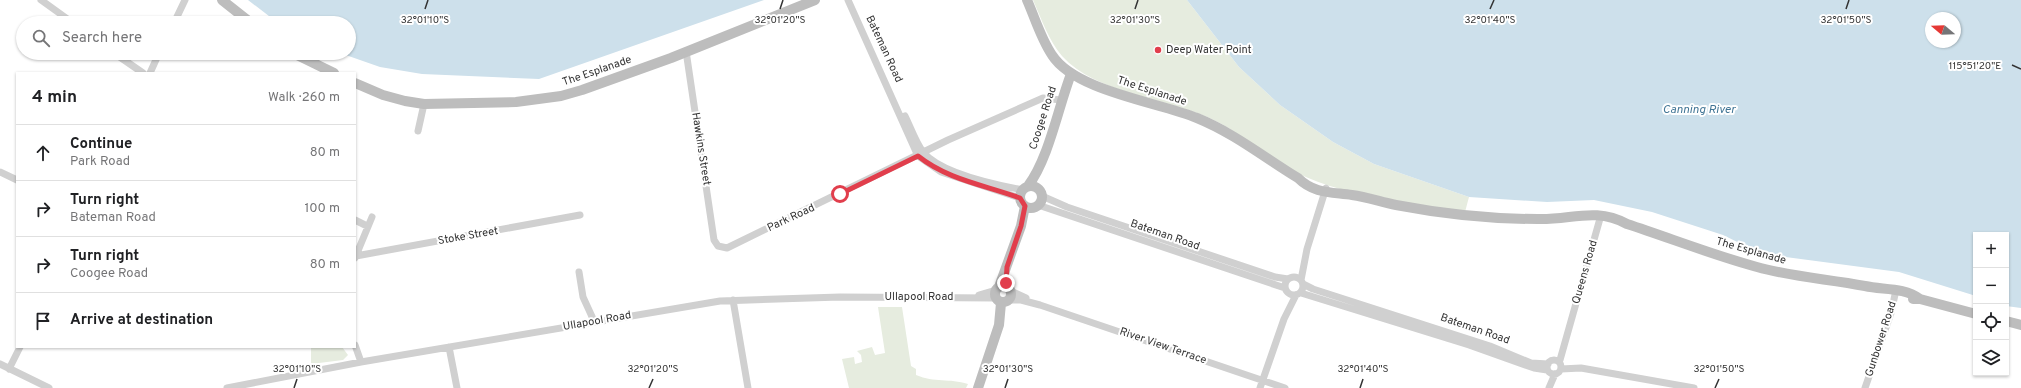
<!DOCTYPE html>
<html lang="en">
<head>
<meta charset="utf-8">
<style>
  :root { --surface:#fff; --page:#f2f2f2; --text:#202124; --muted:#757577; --line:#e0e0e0 }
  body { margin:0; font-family:Overpass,sans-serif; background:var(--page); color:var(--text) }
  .controls { position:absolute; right:12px; bottom:12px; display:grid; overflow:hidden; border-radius:0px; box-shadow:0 1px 3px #0004 }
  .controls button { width:36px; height:36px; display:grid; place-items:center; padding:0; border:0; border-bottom:1px solid var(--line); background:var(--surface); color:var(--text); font:20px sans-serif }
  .compass { position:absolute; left:1925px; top:12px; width:36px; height:36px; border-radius:50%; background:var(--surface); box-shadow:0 1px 3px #0004; rotate:289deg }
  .stop { position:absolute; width:12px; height:12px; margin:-9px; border:3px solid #e13e4c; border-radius:50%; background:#fff }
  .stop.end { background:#e13e4c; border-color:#fff; box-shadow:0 1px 4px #0008 }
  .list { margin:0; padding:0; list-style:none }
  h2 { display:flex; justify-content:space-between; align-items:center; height:52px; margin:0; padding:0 16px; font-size:17px }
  h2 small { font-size:13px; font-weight:400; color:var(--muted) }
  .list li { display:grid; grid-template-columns:26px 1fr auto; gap:12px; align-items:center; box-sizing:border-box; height:56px; padding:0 16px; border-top:1px solid var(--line) }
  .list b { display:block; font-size:15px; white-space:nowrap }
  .list p { margin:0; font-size:13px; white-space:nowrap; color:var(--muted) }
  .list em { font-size:13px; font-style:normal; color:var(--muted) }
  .icon { flex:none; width:22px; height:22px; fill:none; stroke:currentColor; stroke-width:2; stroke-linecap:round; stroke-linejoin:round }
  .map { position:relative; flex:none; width:2021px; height:388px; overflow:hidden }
  .search { position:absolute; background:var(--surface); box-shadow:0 1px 3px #0004; left:16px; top:16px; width:340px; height:44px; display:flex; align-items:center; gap:10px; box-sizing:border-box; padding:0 14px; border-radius:22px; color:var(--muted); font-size:15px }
  .panel { position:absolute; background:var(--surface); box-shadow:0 1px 3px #0004; left:16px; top:72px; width:340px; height:276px; border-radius:0px }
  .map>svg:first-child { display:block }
</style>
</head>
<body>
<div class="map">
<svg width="2021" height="388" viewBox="0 0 2021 388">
  <rect width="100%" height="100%" fill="#fff"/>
  <path fill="#e6ecdf" d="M 1033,0 L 1187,0 L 1239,67 L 1280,105 L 1333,142 L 1374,164 L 1469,197 L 1465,212 C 1405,202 1341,197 1287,168 C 1261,155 1240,132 1214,120 C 1169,98 1096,94 1062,56 C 1049,41 1041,18 1033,0 Z
    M 878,307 L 902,307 L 911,366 L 916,369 L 916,375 C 935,383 949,378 968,384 L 966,388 L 849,388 L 842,359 L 854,357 L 855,364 L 862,362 L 861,355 L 857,351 L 872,347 L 875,355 L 885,353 Z
    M 311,347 L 342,347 L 348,355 L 343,360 L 311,364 Z"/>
  <path fill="#cde0eb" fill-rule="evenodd" d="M 248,0 L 764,0 L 539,79 L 422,74 L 380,67 L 340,53 L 349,53 L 349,23 L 278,23 Z
    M 1187,0 L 2021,0 L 2021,308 L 2006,306 L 2006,235 L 1976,235 L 1976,296 L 1899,272 L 1762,254 L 1723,235 L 1652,212 L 1594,200 L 1547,202 L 1469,197 L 1374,164 L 1333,142 L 1280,105 L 1239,67 ZM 1931,18 L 1955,18 L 1955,42 L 1931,42 Z"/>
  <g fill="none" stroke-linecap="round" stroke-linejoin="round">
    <path stroke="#d0d0d0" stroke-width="7" d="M 41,0 L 73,23
      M 848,0 L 918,156 L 941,172 L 1020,198
      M 174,23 L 185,0
      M 686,51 L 714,240 L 718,246 L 727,248 L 948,140 L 1043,98 L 1061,100
      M 114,53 L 143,73
      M 150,73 L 159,53
      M 905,116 C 911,128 915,141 923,152 C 941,174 996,185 1023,190
      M 418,131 L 424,104
      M 0,172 L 17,180
      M 1042,196 L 1067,207 L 1275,277 L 1288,279
      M 1038,205 L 1285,288
      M 355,220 L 367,226
      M 356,256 L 580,215
      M 355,258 L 372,217
      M 579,272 L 583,297 L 594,321
      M1285 286a9 9 0 1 1 18 0a9 9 0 1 1-18 0Z
      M 1301,280 L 1307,249 L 1326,188
      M 1303,284 L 1313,289 L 1490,346 L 1531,363 L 1548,364
      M 1011,291 L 1026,298
      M 1301,293 L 1469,345 L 1534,368 L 1547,370
      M 979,295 L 996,290
      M 733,300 L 748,388
      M 1010,300 L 1021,300 L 1040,305 L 1285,388
      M 355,345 L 361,362
      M 449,347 L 457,388
      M1547 367a7 7 0 1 1 14 0a7 7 0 1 1-14 0Z
      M 1560,360 L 1601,215
      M 0,364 L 49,388
      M 9,369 L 20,347
      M 1561,369 L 1581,368 L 1694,388
      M 227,388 L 361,362 L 720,301 L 840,297 L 995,298
      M 1260,388 L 1284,319 L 1296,295
      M 1549,388 L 1555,374
      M 1865,388 L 1891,313 L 1896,290"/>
    <path stroke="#bdbdbd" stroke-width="10" d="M 222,0 L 251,23
      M 1027,0 C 1035,18 1041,39 1052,55 C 1075,91 1158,102 1197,118 C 1234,133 1265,158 1298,178 C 1314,194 1332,192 1352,195 C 1367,197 1381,202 1396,205 C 1443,214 1491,219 1538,219 C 1572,220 1595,207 1627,224 C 1670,238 1713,255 1757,267 C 1792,277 1829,279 1865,286 C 1883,290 1904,287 1920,299
      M 293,53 L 334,73
      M 355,83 L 383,95 L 405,101 L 424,104 L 516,102 L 561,96 L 582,90 L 671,58 L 815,0
      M 1028,186 C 1049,158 1058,108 1071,74
      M1020 197a11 11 0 1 1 22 0a11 11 0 1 1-22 0Z
      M995 294a8 8 0 1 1 16 0a8 8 0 1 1-16 0Z
      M 999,287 L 1021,226 L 1025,206
      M 1913,299 L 1920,299 L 1976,314
      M 2006,321 L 2021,325
      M 978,388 L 999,325 L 1001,303"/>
  </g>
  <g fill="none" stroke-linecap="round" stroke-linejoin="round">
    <path stroke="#e13e4c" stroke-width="5" d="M 840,194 L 918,156 C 948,180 985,185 1020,198 L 1025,206 L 1021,226 L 1007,267 L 1006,283"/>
  </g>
  <path fill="none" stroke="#333" stroke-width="1.5" d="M 425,9 L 428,0M 780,9 L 783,0M 1135,9 L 1138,0M 1490,9 L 1494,0M 1846,9 L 1849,0M 2012,65 L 2021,69M 294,388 L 297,379M 649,388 L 653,379M 1005,388 L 1008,379M 1360,388 L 1363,379M 1715,388 L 1719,379"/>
  <circle fill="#e13e4c" stroke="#fff" stroke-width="1.5" cx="1158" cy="50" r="4"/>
  <g text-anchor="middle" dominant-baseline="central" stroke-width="4" stroke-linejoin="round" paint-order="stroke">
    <g font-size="11" fill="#333" stroke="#fff">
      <text transform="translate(884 49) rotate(65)">Bateman Road</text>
      <text transform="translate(597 71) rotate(-19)">The Esplanade</text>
      <text transform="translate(1152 91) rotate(18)">The Esplanade</text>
      <text transform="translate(1043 118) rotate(-72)">Coogee Road</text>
      <text transform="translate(701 149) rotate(81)">Hawkins Street</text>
      <text transform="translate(791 218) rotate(-25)">Park Road</text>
      <text transform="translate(1165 235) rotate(19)">Bateman Road</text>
      <text transform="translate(468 236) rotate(-10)">Stoke Street</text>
      <text transform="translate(1751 251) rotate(16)">The Esplanade</text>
      <text transform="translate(1585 272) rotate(-74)">Queens Road</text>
      <text x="919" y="297">Ullapool Road</text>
      <text transform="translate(597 321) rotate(-10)">Ullapool Road</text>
      <text transform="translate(1475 329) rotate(19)">Bateman Road</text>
      <text transform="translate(1881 339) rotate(-72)">Gunbower Road</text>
      <text transform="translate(1163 346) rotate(19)">River View Terrace</text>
    </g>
    <g font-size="11" fill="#333" stroke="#fff" text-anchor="start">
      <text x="1166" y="50">Deep Water Point</text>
    </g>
    <g font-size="12" font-style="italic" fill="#417595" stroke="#fff">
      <text x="1699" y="110">Canning River</text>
    </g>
  </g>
  <g font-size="10" text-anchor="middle" fill="#333" stroke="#fff" stroke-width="4" stroke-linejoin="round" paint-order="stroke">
    <text x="425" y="23">32°01'10"S</text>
    <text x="780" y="23">32°01'20"S</text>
    <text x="1135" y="23">32°01'30"S</text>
    <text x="1490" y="23">32°01'40"S</text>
    <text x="1846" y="23">32°01'50"S</text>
    <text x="1975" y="69">115°51'20"E</text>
    <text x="297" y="372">32°01'10"S</text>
    <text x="653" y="372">32°01'20"S</text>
    <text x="1008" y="372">32°01'30"S</text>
    <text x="1363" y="372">32°01'40"S</text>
    <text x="1719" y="372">32°01'50"S</text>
  </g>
</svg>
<div class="controls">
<button>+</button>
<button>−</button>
<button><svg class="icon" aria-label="locate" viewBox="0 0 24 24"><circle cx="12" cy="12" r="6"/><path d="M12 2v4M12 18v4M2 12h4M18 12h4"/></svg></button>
<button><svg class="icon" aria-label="layers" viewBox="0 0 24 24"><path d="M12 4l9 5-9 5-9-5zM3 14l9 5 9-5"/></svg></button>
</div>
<svg class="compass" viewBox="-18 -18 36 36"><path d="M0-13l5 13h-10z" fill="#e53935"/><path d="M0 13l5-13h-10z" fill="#757577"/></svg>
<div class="stop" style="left:840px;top:194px"></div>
<div class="stop end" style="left:1006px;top:283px"></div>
<div class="search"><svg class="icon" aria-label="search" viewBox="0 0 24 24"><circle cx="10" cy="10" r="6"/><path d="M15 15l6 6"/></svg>Search here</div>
<section class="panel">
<h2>4 min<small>Walk · 260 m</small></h2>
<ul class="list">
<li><svg class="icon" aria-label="ahead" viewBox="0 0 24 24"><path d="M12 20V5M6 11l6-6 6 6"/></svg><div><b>Continue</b><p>Park Road</p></div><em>80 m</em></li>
<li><svg class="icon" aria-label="right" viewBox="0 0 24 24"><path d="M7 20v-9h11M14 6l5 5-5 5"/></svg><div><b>Turn right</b><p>Bateman Road</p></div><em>100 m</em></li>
<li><svg class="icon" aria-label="right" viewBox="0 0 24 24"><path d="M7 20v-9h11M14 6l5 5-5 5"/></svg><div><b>Turn right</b><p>Coogee Road</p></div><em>80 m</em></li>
<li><svg class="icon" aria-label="arrive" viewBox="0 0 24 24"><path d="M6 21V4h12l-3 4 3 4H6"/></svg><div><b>Arrive at destination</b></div></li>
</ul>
</section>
</div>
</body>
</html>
